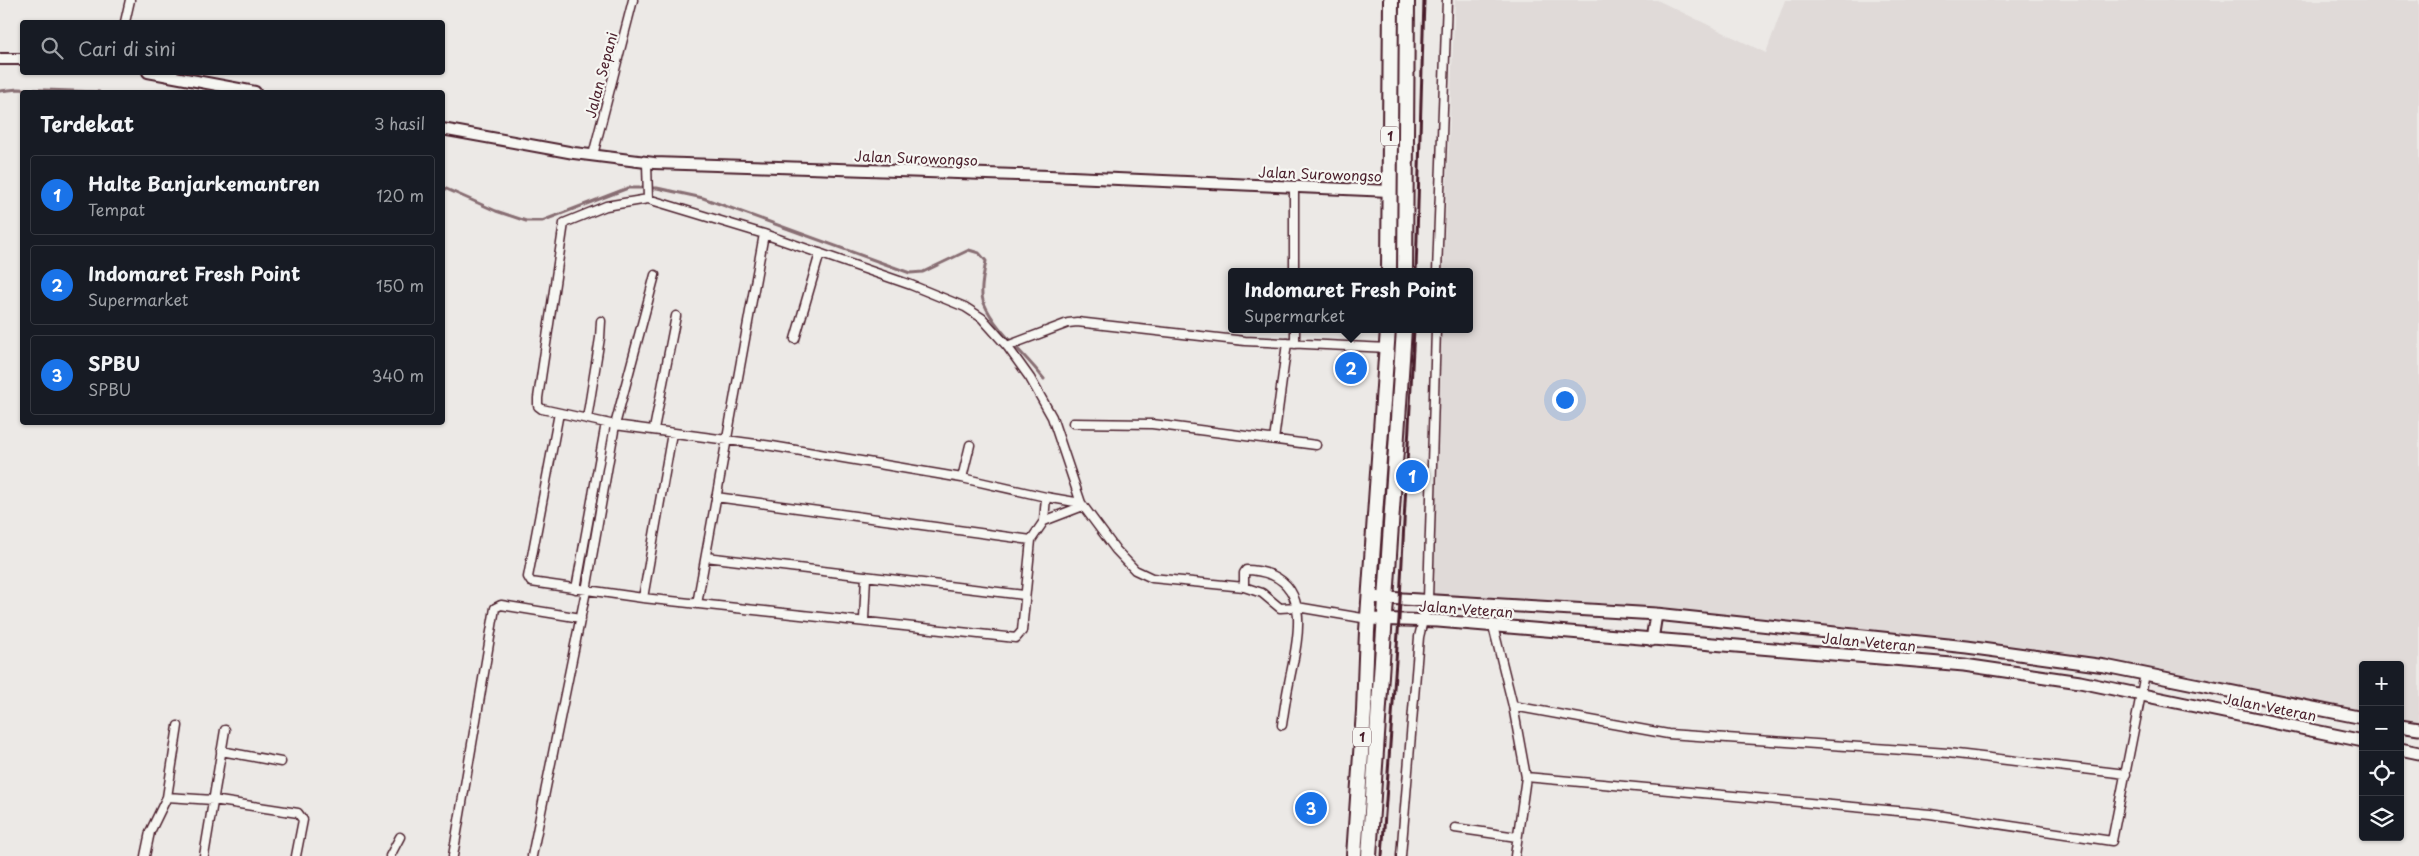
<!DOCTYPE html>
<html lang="id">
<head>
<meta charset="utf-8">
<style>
  :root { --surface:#171b24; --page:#242831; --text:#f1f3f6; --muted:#9ea1a6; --line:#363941; --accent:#1a73e8 }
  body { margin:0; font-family:"Playpen Sans",sans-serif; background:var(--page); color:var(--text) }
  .controls { position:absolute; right:15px; bottom:15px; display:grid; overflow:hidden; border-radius:5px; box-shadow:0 1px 4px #0004 }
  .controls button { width:45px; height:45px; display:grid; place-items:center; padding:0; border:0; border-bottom:1px solid var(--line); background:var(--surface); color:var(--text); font:25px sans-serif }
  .you { position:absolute; left:1564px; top:399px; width:18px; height:18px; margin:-12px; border:4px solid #fff; border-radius:50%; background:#1a73e8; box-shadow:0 0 0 8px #1a73e833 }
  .badge { display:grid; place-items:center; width:32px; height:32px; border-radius:50%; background:var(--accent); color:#fff; font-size:16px; font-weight:700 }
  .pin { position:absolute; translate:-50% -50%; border:2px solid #fff; box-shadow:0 1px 5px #0006 }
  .popup { position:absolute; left:1228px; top:268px; width:245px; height:65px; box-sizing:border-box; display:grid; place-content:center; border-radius:5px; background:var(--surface); filter:drop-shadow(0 1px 4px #0005); font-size:16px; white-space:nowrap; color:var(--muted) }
  .popup b { font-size:19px; color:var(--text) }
  .popup::after { content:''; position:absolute; left:50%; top:100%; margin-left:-10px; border:10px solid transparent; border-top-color:var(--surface) }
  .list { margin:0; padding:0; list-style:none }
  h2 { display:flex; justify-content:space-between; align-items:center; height:65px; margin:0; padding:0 20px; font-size:21px }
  h2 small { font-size:16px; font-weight:400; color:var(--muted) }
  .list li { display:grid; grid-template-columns:32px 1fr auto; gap:15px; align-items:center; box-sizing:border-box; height:80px; margin:0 10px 10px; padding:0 10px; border:1px solid var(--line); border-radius:5px }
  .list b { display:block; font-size:19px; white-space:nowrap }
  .list p { margin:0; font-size:16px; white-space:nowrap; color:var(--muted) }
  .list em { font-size:16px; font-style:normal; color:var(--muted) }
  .icon { flex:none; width:28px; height:28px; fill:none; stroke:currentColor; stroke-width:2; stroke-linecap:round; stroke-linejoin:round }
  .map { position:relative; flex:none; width:2419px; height:856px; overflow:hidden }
  .search { position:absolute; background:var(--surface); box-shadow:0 1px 4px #0004; left:20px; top:20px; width:425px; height:55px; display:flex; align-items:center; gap:12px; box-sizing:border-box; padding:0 18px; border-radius:5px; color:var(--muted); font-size:19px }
  .panel { position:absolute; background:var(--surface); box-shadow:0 1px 4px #0004; left:20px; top:90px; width:425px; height:335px; border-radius:5px }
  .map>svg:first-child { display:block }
</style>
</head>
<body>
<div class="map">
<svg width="2419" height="856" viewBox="0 0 2419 856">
  <rect width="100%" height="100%" fill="#ece9e6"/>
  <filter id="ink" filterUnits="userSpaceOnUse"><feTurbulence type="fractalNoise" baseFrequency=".02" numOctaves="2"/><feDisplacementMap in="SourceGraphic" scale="10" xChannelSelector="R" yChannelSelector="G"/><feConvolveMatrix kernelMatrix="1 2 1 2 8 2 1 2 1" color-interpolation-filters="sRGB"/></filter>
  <g filter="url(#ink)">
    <path fill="#e0dad8" d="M 1455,0 L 1657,0 L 1766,53 L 1785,0 L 2419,0 L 2419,729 L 2400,726 L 2400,665 L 2363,665 L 2363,718 L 2145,674 L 1967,647 L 1428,599 L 1440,329 L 1470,329 L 1470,272 L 1443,272 Z"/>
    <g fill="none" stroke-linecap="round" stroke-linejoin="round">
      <path stroke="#886e73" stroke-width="3" d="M 0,91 L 18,89 L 99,92
        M 442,187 L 496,211 L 526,221 L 542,221 L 628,188 L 657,188 L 703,198 L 910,273 L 923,272 L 969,250 L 979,253 L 986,261 C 984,273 979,293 984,303 C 995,330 1026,355 1044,379"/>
      <defs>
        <path id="minor" d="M 125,22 L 130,0
          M 593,155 L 633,0
          M 647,163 L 648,199 L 764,234 L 911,285 L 965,307 L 982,318 L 1007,346 L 1030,378 L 1052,417 L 1081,503 L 1116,550 L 1135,570 L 1152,578 L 1244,587 L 1262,593 L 1280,608 L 1297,607 L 1368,619
          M 1294,187 L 1294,272
          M 648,199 L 606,206 L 564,223 L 538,398 L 538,406 L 542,409 L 615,425 L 772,446 L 962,478 L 1046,497 L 1081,503
          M 1437,272 L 1447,0
          M 1295,329 L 1295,344
          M 795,339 L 820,253
          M 1007,346 L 1068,323 L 1077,322 L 1245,341 L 1388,348
          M 559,413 L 528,577 L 531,582 L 643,598 L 1016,638 L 1022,631 L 1031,540 L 1044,521 L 1046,497
          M 587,419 L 600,338 L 601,321
          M 1073,423 L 1152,424 L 1316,445
          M 654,429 L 676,316
          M 1274,440 L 1287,343
          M 962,478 L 970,445
          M 716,497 L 1031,540
          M 1044,521 L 1083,506
          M 706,557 L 1024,595
          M 1244,587 L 1244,573 L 1246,570 C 1255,570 1264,572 1272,575 C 1313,593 1295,650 1289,683 C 1286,697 1284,711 1282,725
          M 576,589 L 606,423
          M 643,598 L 672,433
          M 697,604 L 764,234
          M 864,620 L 866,576
          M 1493,626 L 1513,706 L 1526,777 L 1515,856
          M 1513,706 L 1668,734 L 1948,753 L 2126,774
          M 221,751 L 281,762
          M 1526,777 L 1930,814 L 2112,841 L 2145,674
          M 167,797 L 213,800 L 298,813 L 303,820 L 296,856
          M 1455,828 L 1517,837
          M 145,856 L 150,832 L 167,797 L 178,726
          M 204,856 L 225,730
          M 390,856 L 400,837
          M 453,856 L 495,608 L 501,605 L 581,618
          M 532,856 L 586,591 L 615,425 L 655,275
          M 1401,856 L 1419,637 L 1428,599 L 1436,329"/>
        <path id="tertiary" d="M 0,59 L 22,59
          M 148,72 L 255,92
          M 442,129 L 574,153 L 654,163 L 1049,176 L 1390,191"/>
        <path id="secondary" d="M 1369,597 L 1656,614 L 1967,647 L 2105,666 L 2363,718
          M 1368,619 L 1438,621 L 1964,665 L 2080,682 L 2363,741
          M 1652,640 L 1656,614
          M 2400,726 L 2419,729
          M 2400,749 L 2419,753"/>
        <path id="trunk" d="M 1389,272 L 1391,0
          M 1405,272 L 1407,0
          M 1354,856 L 1364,711 L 1367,631 L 1388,329
          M 1369,856 L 1404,329"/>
      </defs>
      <use href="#minor" stroke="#4a1f2b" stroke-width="11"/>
      <use href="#tertiary" stroke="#4a1f2b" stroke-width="14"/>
      <use href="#secondary" stroke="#4a1f2b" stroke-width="15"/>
      <use href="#trunk" stroke="#4a1f2b" stroke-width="18"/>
      <use href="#minor" stroke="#f6f6f2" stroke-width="8"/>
      <use href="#tertiary" stroke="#f6f6f2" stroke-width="10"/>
      <use href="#secondary" stroke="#f6f6f2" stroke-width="11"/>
      <use href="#trunk" stroke="#f6f6f2" stroke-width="14"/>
      <path stroke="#4a1f2b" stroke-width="3" d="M 1416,272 L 1424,0
        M 1382,856 L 1399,619 L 1414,329"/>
    </g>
  </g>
  <g text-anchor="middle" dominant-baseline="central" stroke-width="4.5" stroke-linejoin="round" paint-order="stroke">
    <g fill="#f6f6f2" stroke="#7e6067" stroke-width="1">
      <rect x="1381" y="126.5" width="18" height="19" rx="4"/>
      <rect x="1353" y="727.5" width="18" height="19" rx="4"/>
    </g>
    <g font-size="12" font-weight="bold" fill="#4a1f2b">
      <text x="1390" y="136">1</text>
      <text x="1362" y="737">1</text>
    </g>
    <g font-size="14" fill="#4a1f2b" stroke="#f6f6f2">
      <text transform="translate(601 75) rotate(-75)">Jalan Sepani</text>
      <text transform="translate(916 158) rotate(2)">Jalan Surowongso</text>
      <text transform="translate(1320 174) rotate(2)">Jalan Surowongso</text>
      <text transform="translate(1466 609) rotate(4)">Jalan Veteran</text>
      <text transform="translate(1869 642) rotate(5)">Jalan Veteran</text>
      <text transform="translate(2270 707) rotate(11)">Jalan Veteran</text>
    </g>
  </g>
</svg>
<div class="controls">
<button>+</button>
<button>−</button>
<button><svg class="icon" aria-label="locate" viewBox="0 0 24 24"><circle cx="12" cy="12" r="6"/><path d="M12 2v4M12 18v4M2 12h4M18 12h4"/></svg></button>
<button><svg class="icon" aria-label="layers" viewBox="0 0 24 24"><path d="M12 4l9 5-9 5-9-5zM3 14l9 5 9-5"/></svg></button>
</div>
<div class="you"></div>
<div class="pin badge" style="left:1412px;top:476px">1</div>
<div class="pin badge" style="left:1351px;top:368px">2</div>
<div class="popup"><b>Indomaret Fresh Point</b>Supermarket</div>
<div class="pin badge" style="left:1311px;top:808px">3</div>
<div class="search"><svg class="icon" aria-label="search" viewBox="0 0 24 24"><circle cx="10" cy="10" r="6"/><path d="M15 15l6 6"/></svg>Cari di sini</div>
<section class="panel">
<h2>Terdekat<small>3 hasil</small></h2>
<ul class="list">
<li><span class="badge">1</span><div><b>Halte Banjarkemantren</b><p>Tempat</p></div><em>120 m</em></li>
<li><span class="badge">2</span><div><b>Indomaret Fresh Point</b><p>Supermarket</p></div><em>150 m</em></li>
<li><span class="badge">3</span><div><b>SPBU</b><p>SPBU</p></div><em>340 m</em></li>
</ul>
</section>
</div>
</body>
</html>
